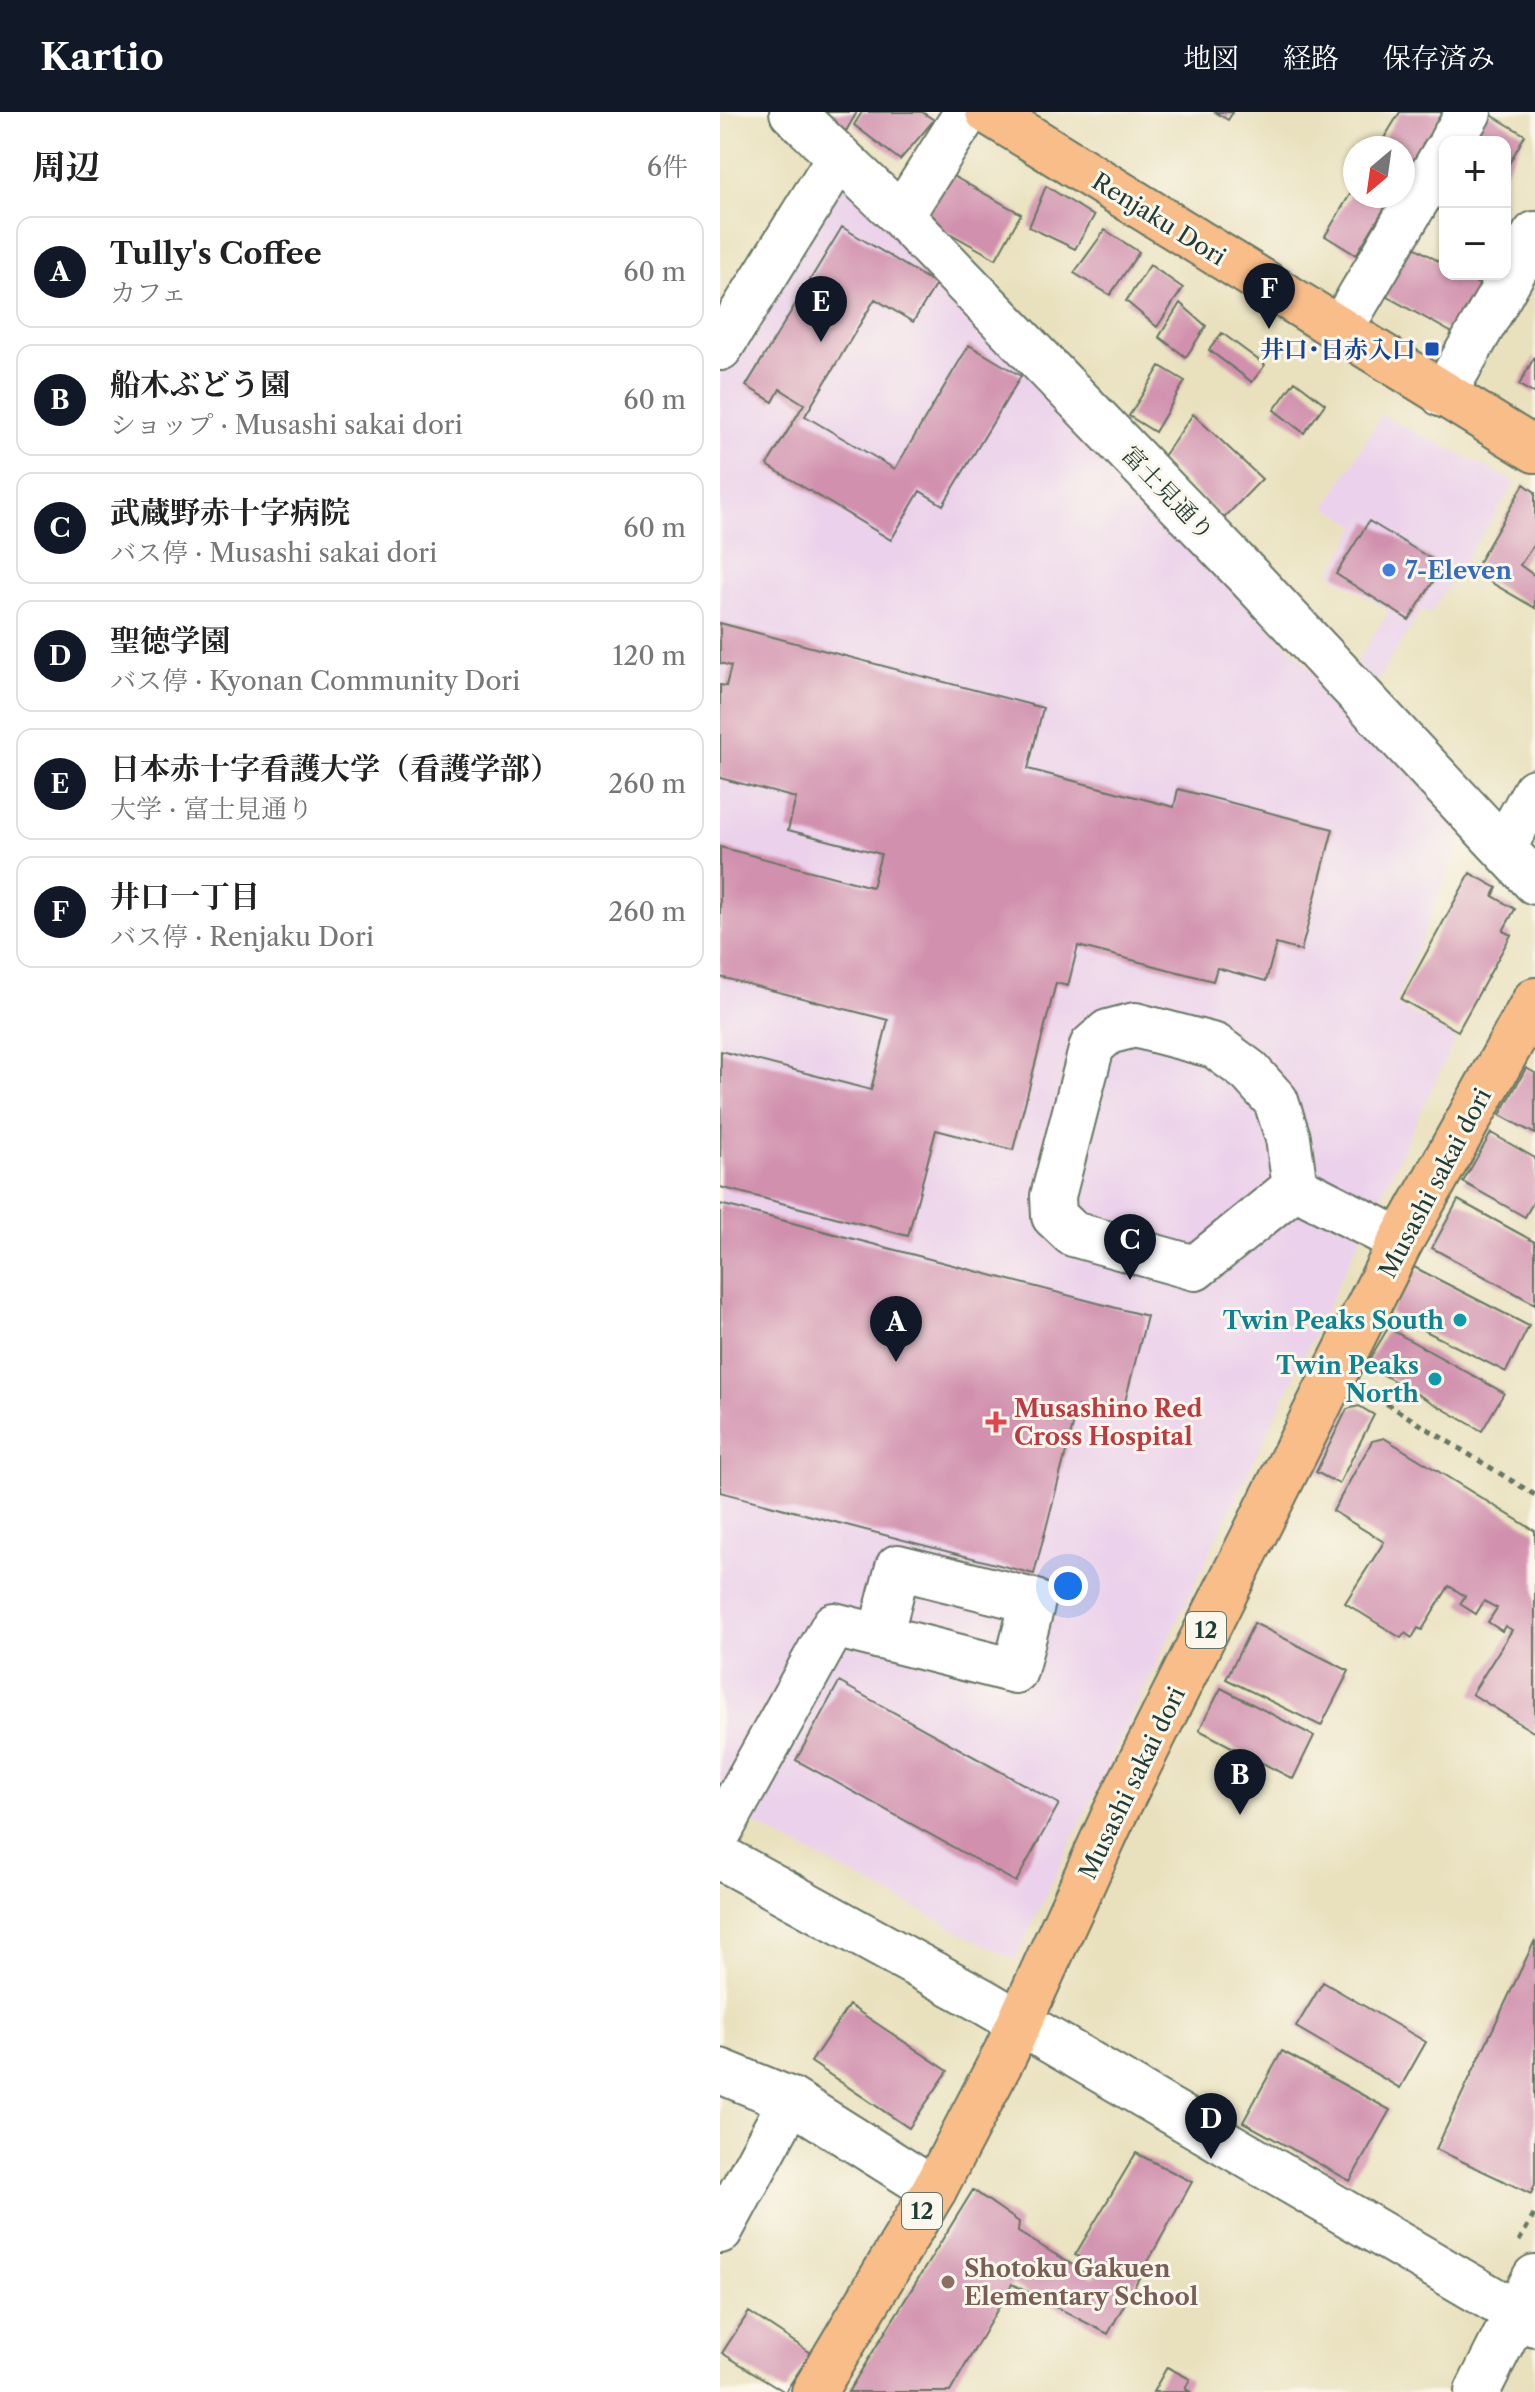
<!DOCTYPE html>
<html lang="ja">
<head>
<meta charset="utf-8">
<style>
  :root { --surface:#fff; --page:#f6f6f6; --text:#222; --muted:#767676; --line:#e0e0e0; --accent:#111827 }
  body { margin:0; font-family:"Libre Caslon Text","Noto Serif JP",serif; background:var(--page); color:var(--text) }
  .controls { position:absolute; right:24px; top:24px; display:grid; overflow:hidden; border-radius:16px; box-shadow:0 2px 6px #0004 }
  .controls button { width:72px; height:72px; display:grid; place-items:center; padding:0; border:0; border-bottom:2px solid var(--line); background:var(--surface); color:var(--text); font:40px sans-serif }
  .compass { position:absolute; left:623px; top:24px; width:72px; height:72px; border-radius:50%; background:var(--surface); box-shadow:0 2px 6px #0004; rotate:209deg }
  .you { position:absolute; left:348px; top:1474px; width:28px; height:28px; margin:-20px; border:6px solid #fff; border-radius:50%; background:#1a73e8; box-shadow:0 0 0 12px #1a73e833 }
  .badge { display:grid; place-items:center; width:52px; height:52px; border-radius:50%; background:var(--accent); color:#fff; font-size:26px; font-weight:700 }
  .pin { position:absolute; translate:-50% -66px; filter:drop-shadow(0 2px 4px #0008) }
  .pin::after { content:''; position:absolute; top:42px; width:28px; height:24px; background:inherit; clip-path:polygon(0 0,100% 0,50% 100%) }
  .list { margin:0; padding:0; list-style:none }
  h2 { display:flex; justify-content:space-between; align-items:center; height:104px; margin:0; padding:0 32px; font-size:34px }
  h2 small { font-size:26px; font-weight:400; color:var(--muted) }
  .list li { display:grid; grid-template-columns:52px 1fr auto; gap:24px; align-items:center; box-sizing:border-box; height:112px; margin:0 16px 16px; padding:0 16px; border:2px solid var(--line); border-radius:16px }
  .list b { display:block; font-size:30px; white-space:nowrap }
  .list p { margin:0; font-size:26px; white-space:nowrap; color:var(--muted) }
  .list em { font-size:26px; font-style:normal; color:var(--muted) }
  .map { position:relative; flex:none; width:815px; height:2280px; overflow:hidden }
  header { display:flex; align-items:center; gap:48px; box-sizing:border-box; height:112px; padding:0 40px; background:var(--accent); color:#fff }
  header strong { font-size:38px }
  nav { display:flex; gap:44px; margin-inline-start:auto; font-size:28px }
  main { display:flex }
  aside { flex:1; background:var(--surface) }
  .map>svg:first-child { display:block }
</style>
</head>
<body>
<header>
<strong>Kartio</strong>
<nav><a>地図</a><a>経路</a><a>保存済み</a></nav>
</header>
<main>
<aside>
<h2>周辺<small>6件</small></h2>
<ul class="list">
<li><span class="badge">A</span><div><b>Tully's Coffee</b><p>カフェ</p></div><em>60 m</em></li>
<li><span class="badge">B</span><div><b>船木ぶどう園</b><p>ショップ · Musashi sakai dori</p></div><em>60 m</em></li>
<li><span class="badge">C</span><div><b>武蔵野赤十字病院</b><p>バス停 · Musashi sakai dori</p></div><em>60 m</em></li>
<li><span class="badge">D</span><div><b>聖徳学園</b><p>バス停 · Kyonan Community Dori</p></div><em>120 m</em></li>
<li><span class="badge">E</span><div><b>日本赤十字看護大学（看護学部）</b><p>大学 · 富士見通り</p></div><em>260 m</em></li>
<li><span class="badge">F</span><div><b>井口一丁目</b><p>バス停 · Renjaku Dori</p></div><em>260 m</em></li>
</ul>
</aside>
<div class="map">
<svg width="815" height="2280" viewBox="0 0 815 2280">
  <rect width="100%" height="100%" fill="#fbf7ec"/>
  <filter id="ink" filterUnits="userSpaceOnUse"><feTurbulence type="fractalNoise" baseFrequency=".0125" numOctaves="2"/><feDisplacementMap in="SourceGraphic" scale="16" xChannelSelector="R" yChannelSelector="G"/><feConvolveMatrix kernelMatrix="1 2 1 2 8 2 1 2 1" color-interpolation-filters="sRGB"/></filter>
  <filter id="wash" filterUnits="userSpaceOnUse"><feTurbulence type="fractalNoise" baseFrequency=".006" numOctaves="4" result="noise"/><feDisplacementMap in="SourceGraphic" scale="32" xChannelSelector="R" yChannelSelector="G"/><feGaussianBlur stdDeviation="1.8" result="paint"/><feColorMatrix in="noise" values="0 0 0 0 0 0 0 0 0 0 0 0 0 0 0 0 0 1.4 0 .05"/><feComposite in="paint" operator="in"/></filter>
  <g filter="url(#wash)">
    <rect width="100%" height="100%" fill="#e9e1be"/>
    <path fill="#ebd1eb" d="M 124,68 L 745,719 L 675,892 L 736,926 L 295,1848 L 0,1694 L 0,261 Z
      M 661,303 L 796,370 L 710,502 L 702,497 L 655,573 L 635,552 L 669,499 L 610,461 L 638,414 L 606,395 Z"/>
    <g id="blocks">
      <path fill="#d191ae" d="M 97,0 L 137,0 L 126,19 Z
        M 142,0 L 202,0 L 214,8 L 180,48 L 134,13 Z
        M 495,0 L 513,0 L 508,8 Z
        M 680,0 L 723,0 L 683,66 L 683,36 L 658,36 Z
        M 766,0 L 805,23 L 785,59 L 785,30 L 748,30 Z
        M 224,59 L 301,102 L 276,147 L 199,104 Z
        M 326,74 L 374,104 L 355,137 L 309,115 Z
        M 635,74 L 635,84 L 672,84 L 636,143 L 605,124 Z
        M 122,115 L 216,172 L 193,210 L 155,187 L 85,304 L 175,357 L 249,233 L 301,264 L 223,393 L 200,379 L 171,428 L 47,353 L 84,292 L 60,277 L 53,290 L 26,274 Z
        M 385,118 L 419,140 L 390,183 L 354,161 Z
        M 684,129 L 725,153 L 725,162 L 741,162 L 765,176 L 738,224 L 655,178 Z
        M 430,153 L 463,176 L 437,215 L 406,189 Z
        M 460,191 L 486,214 L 466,245 L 439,225 Z
        M 502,221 L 545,253 L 532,270 L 489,238 Z
        M 815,244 L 815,282 L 799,273 Z
        M 440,254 L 465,269 L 435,320 L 409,304 Z
        M 575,269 L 605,292 L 584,321 L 554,298 Z
        M 473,302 L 542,367 L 504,406 L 442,347 Z
        M 804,372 L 815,380 L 815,431 L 800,453 L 815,464 L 815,496 L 753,460 Z
        M 649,409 L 723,454 L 689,508 L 616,462 Z
        M 0,511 L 323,596 L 308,657 L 454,695 L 458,677 L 613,717 L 581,839 L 556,832 L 546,869 L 497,856 L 493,869 L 358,834 L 348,874 L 336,871 L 293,1038 L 216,1018 L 188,1124 L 0,1075 L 1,939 L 151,978 L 168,908 L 0,865 L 0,735 L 152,775 L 161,742 L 68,718 L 76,686 L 0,666 L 0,573 L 6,574 L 11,554 L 0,551 Z
        M 750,761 L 777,776 L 773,784 L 795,797 L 783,819 L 791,823 L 738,919 L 681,887 Z
        M 806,956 L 815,961 L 815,1022 L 780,1003 Z
        M 771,1021 L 815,1046 L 815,1087 L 805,1105 L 743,1070 Z
        M 738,1088 L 815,1130 L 815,1192 L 712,1136 Z
        M 0,1092 L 427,1204 L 401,1305 L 358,1294 L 314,1462 L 0,1380 Z
        M 694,1155 L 809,1214 L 786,1260 L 670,1201 Z
        M 668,1216 L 784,1281 L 762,1319 L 646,1253 Z
        M 639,1294 L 654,1303 L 619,1372 L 596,1360 L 627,1297 Z
        M 664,1326 L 815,1419 L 815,1621 L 752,1582 L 792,1518 L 785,1514 L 782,1519 L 768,1510 L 777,1496 L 764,1489 L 756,1502 L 740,1492 L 745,1484 L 729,1474 L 702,1518 L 698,1516 L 692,1526 L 685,1521 L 681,1526 L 625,1491 L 664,1430 L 613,1399 L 652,1329 Z
        M 534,1511 L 629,1559 L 601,1614 L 506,1567 Z
        M 119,1570 L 339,1692 L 296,1770 L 76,1648 Z
        M 501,1576 L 594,1624 L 573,1667 L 479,1618 Z
        M 815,1828 L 815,2072 L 811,2082 L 716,2037 Z
        M 603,1870 L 706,1930 L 680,1976 L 576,1915 Z
        M 129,1893 L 228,1959 L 189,2016 L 91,1950 Z
        M 562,1939 L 670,1998 L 630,2069 L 523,2010 Z
        M 416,2041 L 472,2070 L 388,2222 L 292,2172 L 230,2280 L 128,2280 L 253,2078 L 299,2110 L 298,2120 L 373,2165 L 381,2155 L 355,2143 Z
        M 29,2200 L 91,2241 L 65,2280 L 2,2241 Z
        M 447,2255 L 470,2267 L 465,2277 L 471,2280 L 433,2280 Z"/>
    </g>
  </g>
  <g filter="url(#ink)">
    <use href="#blocks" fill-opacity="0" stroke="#667664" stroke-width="2"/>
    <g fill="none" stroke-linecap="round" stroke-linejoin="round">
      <defs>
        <path id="minor" d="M 72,0 L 181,104 L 531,467 L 815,770
          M 731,30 L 749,0
          M 181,104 L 247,0
          M 620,218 L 725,40
          M 0,236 L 119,45
          M 723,283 L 815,122
          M 784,735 L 815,679
          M 415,913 L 495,934 L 529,959 L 556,989 L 568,1026 L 575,1075 L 475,1156 L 353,1122 L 334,1104 L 333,1084 L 372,934 L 388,920 Z
          M 575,1075 L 681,1129
          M 0,1719 L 114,1513 L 295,1559 L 313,1489 L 178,1455 L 160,1525
          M 0,1745 L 261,1888 L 815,2212
          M 0,1959 L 71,1988 L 214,2078
          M 0,2119 L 71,1988
          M 757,2280 L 815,2165"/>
        <path id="major" d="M 268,0 L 815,338
          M 94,2280 L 214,2078 L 286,1940 L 394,1703 L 681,1129 L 815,888"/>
      </defs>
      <use href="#minor" stroke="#667664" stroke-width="48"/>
      <use href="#major" stroke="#667664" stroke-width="48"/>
      <path stroke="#667664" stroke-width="5" stroke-dasharray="6 6" stroke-linecap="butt" d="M 646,1279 L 815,1383
        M 799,2129 L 815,2101"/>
      <use href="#minor" stroke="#fff" stroke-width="44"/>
      <use href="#major" stroke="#f8bd89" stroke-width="44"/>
    </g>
  </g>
  <rect fill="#1a4fb4" stroke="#fbf7ec" stroke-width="3" x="704" y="229" width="16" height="16" rx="4"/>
  <circle fill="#3f7fe0" stroke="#fbf7ec" stroke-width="3" cx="669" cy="458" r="8"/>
  <g fill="#0f9aa8" stroke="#fbf7ec" stroke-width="3">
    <circle cx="740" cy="1208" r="8"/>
    <circle cx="715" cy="1267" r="8"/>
  </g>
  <path fill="#e0444e" stroke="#fbf7ec" stroke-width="3" d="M272 1298h8v8h8v8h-8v8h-8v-8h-8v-8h8z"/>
  <circle fill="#8d6e63" stroke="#fbf7ec" stroke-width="3" cx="228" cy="2170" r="8"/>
  <g text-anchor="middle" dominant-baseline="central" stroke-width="6" stroke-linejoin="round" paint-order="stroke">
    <g fill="#fbf7ec" stroke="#61756b" stroke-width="2">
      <rect x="466" y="1500" width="40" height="36" rx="6"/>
      <rect x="182" y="2081" width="40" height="36" rx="6"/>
    </g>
    <g font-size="22" font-weight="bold" fill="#1f3d34">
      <text x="486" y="1518">12</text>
      <text x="202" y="2099">12</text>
    </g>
    <g font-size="24" fill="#1f3d34" stroke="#fbf7ec">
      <text transform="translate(439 107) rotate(32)">Renjaku Dori</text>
      <text transform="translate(448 381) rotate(46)">富士見通り</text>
      <text transform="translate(715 1071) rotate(-62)">Musashi sakai dori</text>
      <text transform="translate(412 1671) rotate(-64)">Musashi sakai dori</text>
    </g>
    <g font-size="24" font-weight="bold" fill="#164399" stroke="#fbf7ec" text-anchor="end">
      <text x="696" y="237">井口･日赤入口</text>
    </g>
    <g font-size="24" font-weight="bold" fill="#366cbe" stroke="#fbf7ec" text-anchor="start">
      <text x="685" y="458">7-Eleven</text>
    </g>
    <g font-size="24" font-weight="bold" fill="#0d838f" stroke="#fbf7ec" text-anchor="end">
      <text x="724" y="1208">Twin Peaks South</text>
      <text x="699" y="1253">Twin Peaks<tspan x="699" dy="28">North</tspan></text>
    </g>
    <g font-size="24" font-weight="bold" fill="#be3a42" stroke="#fbf7ec" text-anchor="start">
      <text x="294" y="1296">Musashino Red<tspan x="294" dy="28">Cross Hospital</tspan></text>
    </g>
    <g font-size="24" font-weight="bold" fill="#785e54" stroke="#fbf7ec" text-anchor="start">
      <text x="244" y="2156">Shotoku Gakuen<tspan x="244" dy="28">Elementary School</tspan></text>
    </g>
  </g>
</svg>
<div class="controls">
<button>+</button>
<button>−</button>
</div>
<svg class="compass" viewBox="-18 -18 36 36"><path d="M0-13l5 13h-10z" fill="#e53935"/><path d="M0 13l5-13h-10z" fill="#767676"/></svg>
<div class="you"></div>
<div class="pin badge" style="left:176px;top:1250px">A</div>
<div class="pin badge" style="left:520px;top:1703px">B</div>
<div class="pin badge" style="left:410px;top:1168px">C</div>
<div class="pin badge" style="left:491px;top:2047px">D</div>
<div class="pin badge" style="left:101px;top:230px">E</div>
<div class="pin badge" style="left:549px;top:217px">F</div>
</div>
</main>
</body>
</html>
